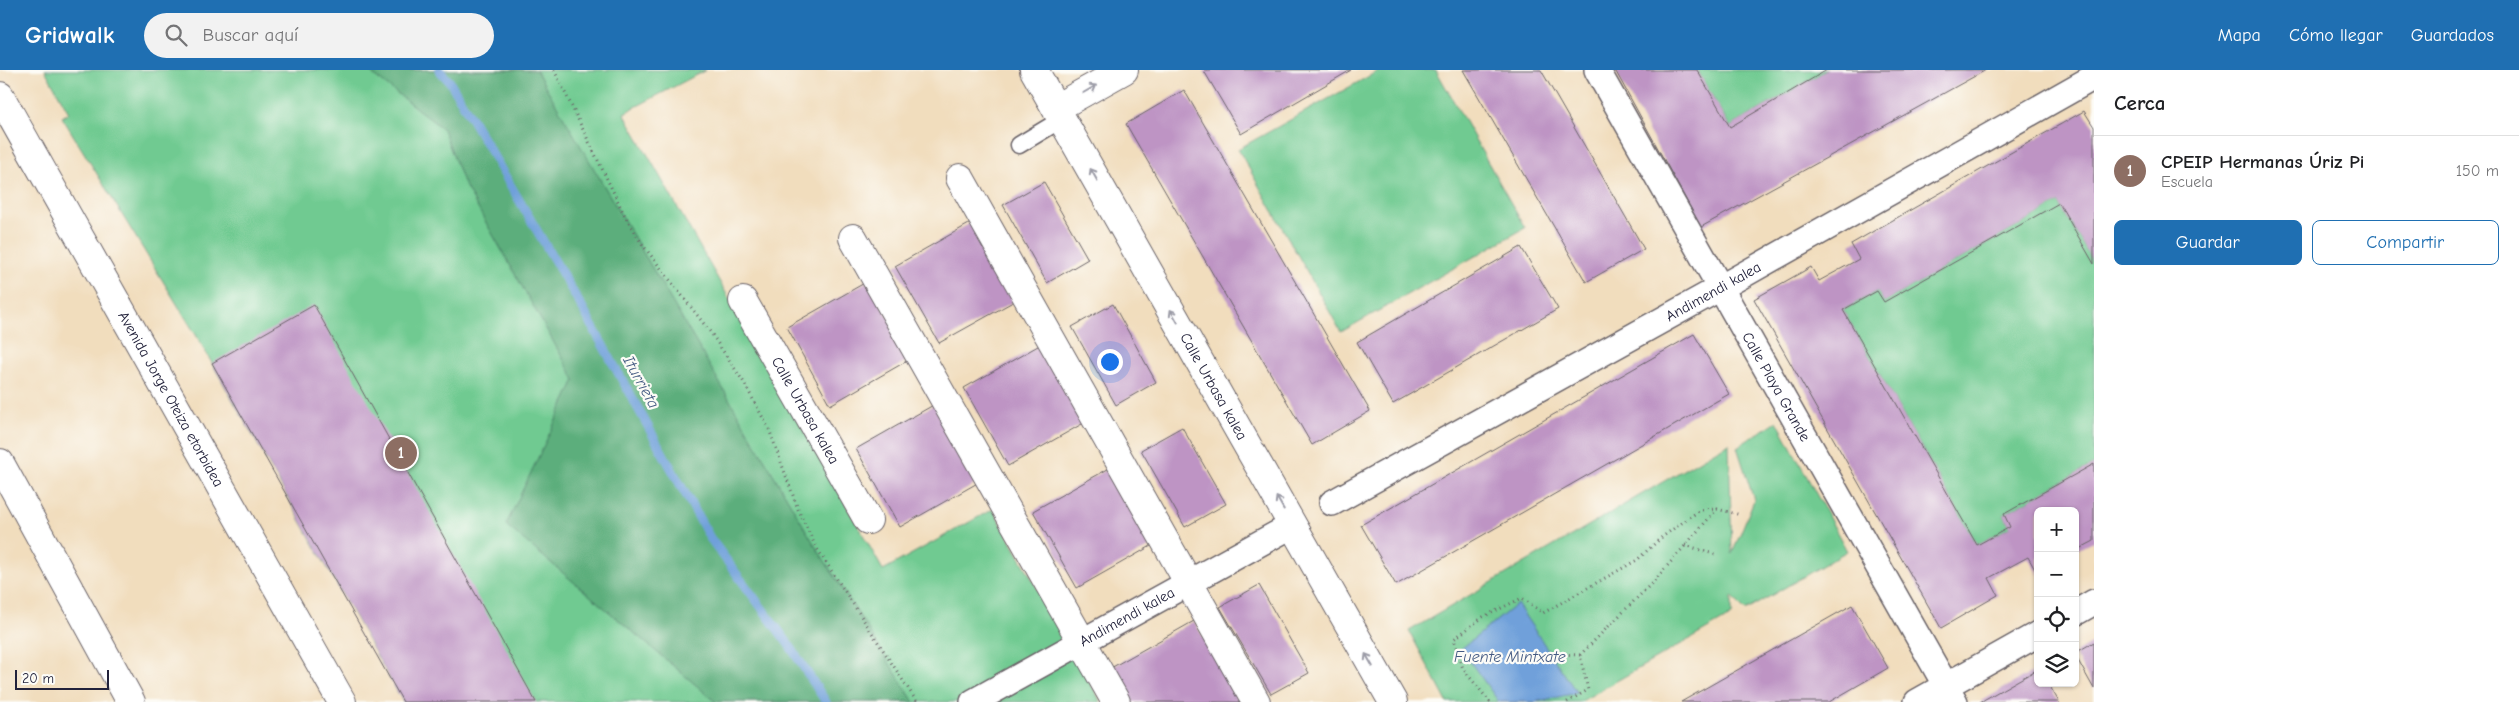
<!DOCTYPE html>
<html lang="es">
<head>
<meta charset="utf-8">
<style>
  :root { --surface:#fff; --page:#f2f2f2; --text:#202124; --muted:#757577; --line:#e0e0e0; --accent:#1f6fb2 }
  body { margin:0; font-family:"Comic Neue",sans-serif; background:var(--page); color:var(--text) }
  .controls { position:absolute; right:15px; bottom:15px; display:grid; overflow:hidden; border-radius:8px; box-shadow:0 1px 4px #0004 }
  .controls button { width:45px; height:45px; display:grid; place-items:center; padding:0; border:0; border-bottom:1px solid var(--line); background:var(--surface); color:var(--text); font:25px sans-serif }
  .scale { position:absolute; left:15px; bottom:12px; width:94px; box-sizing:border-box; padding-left:5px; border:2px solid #22223b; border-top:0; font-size:14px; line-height:18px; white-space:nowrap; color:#22223b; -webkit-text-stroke:4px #fdfcf7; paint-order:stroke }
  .you { position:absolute; left:1109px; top:291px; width:18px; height:18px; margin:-12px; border:4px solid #fff; border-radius:50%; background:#1a73e8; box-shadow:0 0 0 8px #1a73e833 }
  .badge { display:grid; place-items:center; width:32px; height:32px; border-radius:50%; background:var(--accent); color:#fff; font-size:16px; font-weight:700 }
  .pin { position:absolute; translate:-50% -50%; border:2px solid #fff; box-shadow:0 1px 5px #0006 }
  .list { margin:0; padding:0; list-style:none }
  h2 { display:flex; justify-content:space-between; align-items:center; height:65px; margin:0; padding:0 20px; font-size:21px }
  h2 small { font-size:16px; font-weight:400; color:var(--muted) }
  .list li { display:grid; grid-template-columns:32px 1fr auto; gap:15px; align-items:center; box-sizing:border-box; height:70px; padding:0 20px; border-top:1px solid var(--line) }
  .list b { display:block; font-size:19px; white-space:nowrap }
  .list p { margin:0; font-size:16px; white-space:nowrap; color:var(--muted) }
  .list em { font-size:16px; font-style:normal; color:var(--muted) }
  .actions { display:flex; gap:10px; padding:15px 20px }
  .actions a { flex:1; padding:11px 0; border:1px solid var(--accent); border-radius:8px; text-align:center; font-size:18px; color:var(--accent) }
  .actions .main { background:var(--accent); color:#fff }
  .icon { flex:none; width:28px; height:28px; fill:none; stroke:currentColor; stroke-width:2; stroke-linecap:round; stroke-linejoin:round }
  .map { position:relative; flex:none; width:2094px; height:632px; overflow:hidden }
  header { display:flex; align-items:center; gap:30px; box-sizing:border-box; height:70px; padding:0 25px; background:var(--accent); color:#fff }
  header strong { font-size:24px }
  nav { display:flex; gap:28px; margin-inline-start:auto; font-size:18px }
  .search { width:350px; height:45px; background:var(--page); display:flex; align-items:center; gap:12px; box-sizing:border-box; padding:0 18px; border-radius:28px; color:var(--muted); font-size:19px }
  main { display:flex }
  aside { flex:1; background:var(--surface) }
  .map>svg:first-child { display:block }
</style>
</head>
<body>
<header>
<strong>Gridwalk</strong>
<div class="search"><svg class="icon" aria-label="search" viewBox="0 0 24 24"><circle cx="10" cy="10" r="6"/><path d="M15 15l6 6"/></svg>Buscar aquí</div>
<nav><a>Mapa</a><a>Cómo llegar</a><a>Guardados</a></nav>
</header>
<main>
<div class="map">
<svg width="2094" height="632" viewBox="0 0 2094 632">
  <rect width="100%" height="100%" fill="#fdfcf7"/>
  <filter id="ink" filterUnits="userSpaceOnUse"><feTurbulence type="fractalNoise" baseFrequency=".02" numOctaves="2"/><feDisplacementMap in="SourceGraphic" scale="10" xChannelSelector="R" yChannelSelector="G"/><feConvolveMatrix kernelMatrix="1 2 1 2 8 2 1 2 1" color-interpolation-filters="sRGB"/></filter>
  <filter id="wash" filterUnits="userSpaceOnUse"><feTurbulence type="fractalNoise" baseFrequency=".0096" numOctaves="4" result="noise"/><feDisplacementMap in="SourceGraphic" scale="20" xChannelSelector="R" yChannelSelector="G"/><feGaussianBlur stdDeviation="1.12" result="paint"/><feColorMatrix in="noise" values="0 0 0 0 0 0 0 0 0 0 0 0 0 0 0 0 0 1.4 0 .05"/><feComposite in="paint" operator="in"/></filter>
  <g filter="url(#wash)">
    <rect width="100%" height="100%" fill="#f1ddbd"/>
    <path fill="#70ca91" stroke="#497666" d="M 45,0 L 706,0 L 624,43 L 883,500 L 993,439 L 1101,632 L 403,632 L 196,265 L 62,47 L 69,43 Z
      M 1380,0 L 1436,0 L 1525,158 L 1341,262 L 1238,79 Z
      M 1697,0 L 1827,0 L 1730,57 Z
      M 2059,133 L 2094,194 L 2094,394 L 2004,444 L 2010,457 L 1977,475 L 1843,240 L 1877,221 L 1884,232 Z
      M 1777,351 L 1847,481 L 1745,541 L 1732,526 L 1732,545 L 1580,632 L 1447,632 L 1409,561 L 1729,373 L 1732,484 L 1754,430 L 1737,377 Z"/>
    <path fill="#5cae7b" stroke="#3f685b" d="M 367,0 L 536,0 L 816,477 L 914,632 L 716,632 L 506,455 L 575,310 L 463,112 L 443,59 Z"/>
    <path fill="#6fa0da" stroke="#48618a" d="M 1517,534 L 1577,623 L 1535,632 L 1499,632 L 1461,579 Z"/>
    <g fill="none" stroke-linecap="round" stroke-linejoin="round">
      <path stroke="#6fa0da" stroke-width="9" d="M 439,0 L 450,12 L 580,234 L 710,468 L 790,576 L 826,632"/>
    </g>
    <g id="blocks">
      <path fill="#be94c4" d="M 1207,0 L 1351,0 L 1241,64 L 1204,1 Z
        M 1463,0 L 1541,0 L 1644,179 L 1586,212 Z
        M 1615,0 L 1697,0 L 1730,57 L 1827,0 L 1986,0 L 1701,157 Z
        M 1184,20 L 1370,341 L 1312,375 L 1126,54 Z
        M 2084,41 L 2094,57 L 2094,194 L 2059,133 L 1884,232 L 1877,221 L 1843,240 L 1977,475 L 2010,457 L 2004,444 L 2094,394 L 2094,471 L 2075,481 L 2075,441 L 2038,441 L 2038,505 L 2028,487 L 1989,508 L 1998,525 L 1941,558 L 1754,229 L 1811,197 L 1819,211 L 1859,189 L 1851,174 Z
        M 1044,112 L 1088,189 L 1047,213 L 1003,135 Z
        M 976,150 L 1020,228 L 939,273 L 895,196 Z
        M 1521,177 L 1558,239 L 1393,334 L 1357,272 Z
        M 868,211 L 912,288 L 830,335 L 787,257 Z
        M 1113,234 L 1156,312 L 1116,335 L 1072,257 Z
        M 314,235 L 536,632 L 403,632 L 212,293 Z
        M 1694,264 L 1729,324 L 1396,515 L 1361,455 Z
        M 1045,272 L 1089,350 L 1008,396 L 964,318 Z
        M 937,333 L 981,411 L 900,457 L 856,379 Z
        M 1182,357 L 1226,434 L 1185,457 L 1141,380 Z
        M 1115,395 L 1158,472 L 1077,518 L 1033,441 Z
        M 1259,515 L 1309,603 L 1271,624 L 1220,537 Z
        M 1852,535 L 1888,598 L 1829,632 L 1681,632 Z
        M 1194,551 L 1240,632 L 1128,632 L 1109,599 Z
        M 2094,572 L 2094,619 L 2075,585 L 2075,583 Z
        M 2038,599 L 2038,613 L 2048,613 L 2059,632 L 1980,632 Z"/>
    </g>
  </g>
  <g filter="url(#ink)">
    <use href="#blocks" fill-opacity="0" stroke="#6a6368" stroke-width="1"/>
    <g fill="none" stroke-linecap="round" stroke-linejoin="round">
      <defs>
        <path id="service" d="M 1019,75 L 1062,49"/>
        <g id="pedestrian">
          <path id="s1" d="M 1597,0 L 1955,632"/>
          <path id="s2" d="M 1332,433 L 1720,218 L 2094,7"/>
          <path d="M 2075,543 L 2094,532"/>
          <path id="s3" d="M 973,632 L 1282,461"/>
          <path d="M 1917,632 L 2038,564"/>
        </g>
        <g id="minor">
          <path id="s4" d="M 1034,0 L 1393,632"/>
          <path d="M 1056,38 L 1124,0"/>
          <path d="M 960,108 L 1256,632"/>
          <path d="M 853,168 L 1116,632"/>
          <path id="s5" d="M 743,231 L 868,450"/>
        </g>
        <g id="tertiary">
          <path id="s6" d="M 0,26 L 342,632"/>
          <path d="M 0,393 L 131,632"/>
        </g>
      </defs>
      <use href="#service" stroke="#6a6368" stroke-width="19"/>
      <use href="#pedestrian" stroke="#6a6368" stroke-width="28"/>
      <use href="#minor" stroke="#6a6368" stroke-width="30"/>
      <use href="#tertiary" stroke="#6a6368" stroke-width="30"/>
      <path stroke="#6a6368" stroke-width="3" stroke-dasharray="1 4" stroke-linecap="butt" d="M 554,0 L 626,148 L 642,174 L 711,263 L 743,311 L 769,359 L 799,442 L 816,477 L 917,632
        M 1685,475 L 1717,485
        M 1559,584 L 1580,585 L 1588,620 L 1567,632
        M 1580,585 L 1655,510 L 1717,439
        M 1490,632 L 1463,599 L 1454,569 L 1483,547 L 1522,528 L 1543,543 L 1637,490 L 1662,467 L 1700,440 L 1717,439 L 1741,445"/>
      <use href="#service" stroke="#fff" stroke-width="16"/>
      <use href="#pedestrian" stroke="#fff" stroke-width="25"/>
      <use href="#minor" stroke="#fff" stroke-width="28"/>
      <use href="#tertiary" stroke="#fff" stroke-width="28"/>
    </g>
    <defs><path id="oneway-shaft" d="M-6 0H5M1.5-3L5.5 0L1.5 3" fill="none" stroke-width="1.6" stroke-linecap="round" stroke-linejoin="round" transform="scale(1.25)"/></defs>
    <g stroke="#9c9ca7">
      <use href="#oneway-shaft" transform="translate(1090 19) rotate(-30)"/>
      <use href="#oneway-shaft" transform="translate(1094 105) rotate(-120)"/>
      <use href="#oneway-shaft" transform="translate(1174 246) rotate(-120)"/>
      <use href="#oneway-shaft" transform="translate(1280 433) rotate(-120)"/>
      <use href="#oneway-shaft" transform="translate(1369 590) rotate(-120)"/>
    </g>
  </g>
  <g text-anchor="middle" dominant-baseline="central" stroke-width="4.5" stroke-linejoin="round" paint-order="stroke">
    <g font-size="15" fill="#22223b" stroke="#fdfcf7">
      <text stroke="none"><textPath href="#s2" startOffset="436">Andimendi kalea</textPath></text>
      <text stroke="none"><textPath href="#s4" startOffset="364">Calle Urbasa kalea</textPath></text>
      <text stroke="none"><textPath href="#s1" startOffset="364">Calle Playa Grande</textPath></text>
      <text stroke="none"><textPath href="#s6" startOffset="348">Avenida Jorge Oteiza etorbidea</textPath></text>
      <text stroke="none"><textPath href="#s5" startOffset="126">Calle Urbasa kalea</textPath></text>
      <text stroke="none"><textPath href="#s3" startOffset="176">Andimendi kalea</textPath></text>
    </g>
    <g font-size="16" font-style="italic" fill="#455b83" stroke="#fdfcf7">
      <text transform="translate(641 312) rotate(61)">Iturrieta</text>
      <text x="1510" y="587">Fuente Mintxate</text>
    </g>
  </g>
</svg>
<div class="controls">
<button>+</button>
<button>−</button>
<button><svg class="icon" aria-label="locate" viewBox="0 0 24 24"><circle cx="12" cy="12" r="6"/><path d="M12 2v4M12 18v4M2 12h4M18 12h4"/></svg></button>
<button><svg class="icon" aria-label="layers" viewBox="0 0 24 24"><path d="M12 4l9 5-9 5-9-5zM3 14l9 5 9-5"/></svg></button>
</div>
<div class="scale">20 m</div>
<div class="you"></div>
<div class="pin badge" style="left:401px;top:383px;background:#8d6e63">1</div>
</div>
<aside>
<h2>Cerca<small></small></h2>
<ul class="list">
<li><span class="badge" style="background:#8d6e63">1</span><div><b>CPEIP Hermanas Úriz Pi</b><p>Escuela</p></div><em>150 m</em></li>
</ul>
<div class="actions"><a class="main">Guardar</a><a>Compartir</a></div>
</aside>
</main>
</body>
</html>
